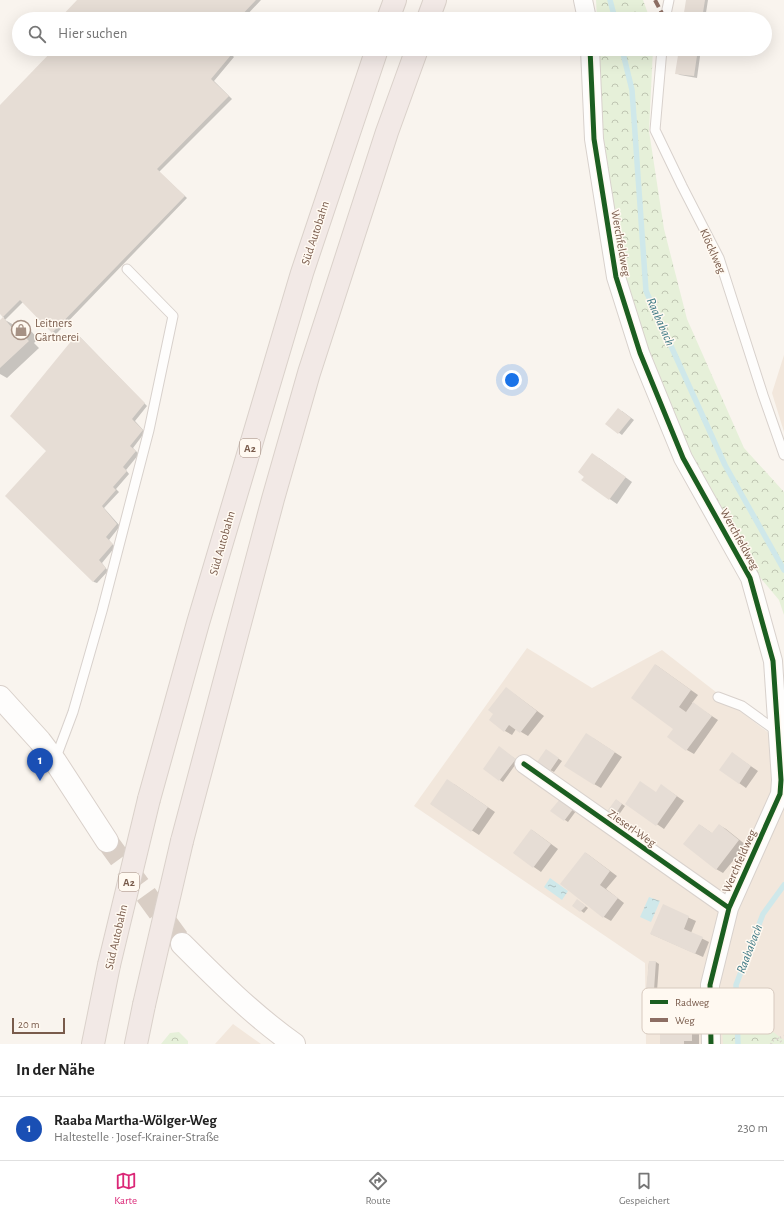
<!DOCTYPE html>
<html lang="de">
<head>
<meta charset="utf-8">
<style>
  :root { --surface:#fff; --page:#f6f6f6; --text:#222; --muted:#767676; --line:#e0e0e0; --accent:#db2777 }
  body { margin:0; font-family:"Alegreya Sans",sans-serif; background:var(--page); color:var(--text) }
  .scale { position:absolute; left:12px; bottom:10px; width:53px; box-sizing:border-box; padding-left:4px; border:2px solid #795b4b; border-top:0; font-size:11px; line-height:14px; white-space:nowrap; color:#795b4b; -webkit-text-stroke:3px #fff9f1; paint-order:stroke }
  .you { position:absolute; left:512px; top:380px; width:14px; height:14px; margin:-10px; border:3px solid #fff; border-radius:50%; background:#1a73e8; box-shadow:0 0 0 6px #1a73e833 }
  .badge { display:grid; place-items:center; width:26px; height:26px; border-radius:50%; background:var(--accent); color:#fff; font-size:13px; font-weight:700 }
  .pin { position:absolute; translate:-50% -33px; filter:drop-shadow(0 1px 2px #0008) }
  .pin::after { content:''; position:absolute; top:21px; width:14px; height:12px; background:inherit; clip-path:polygon(0 0,100% 0,50% 100%) }
  .list { margin:0; padding:0; list-style:none }
  h2 { display:flex; justify-content:space-between; align-items:center; height:52px; margin:0; padding:0 16px; font-size:17px }
  h2 small { font-size:13px; font-weight:400; color:var(--muted) }
  .list li { display:grid; grid-template-columns:26px 1fr auto; gap:12px; align-items:center; box-sizing:border-box; height:64px; padding:0 16px; border-top:1px solid var(--line) }
  .list b { display:block; font-size:15px; white-space:nowrap }
  .list p { margin:0; font-size:13px; white-space:nowrap; color:var(--muted) }
  .list em { font-size:13px; font-style:normal; color:var(--muted) }
  .icon { flex:none; width:22px; height:22px; fill:none; stroke:currentColor; stroke-width:2; stroke-linecap:round; stroke-linejoin:round }
  .map { position:relative; flex:none; width:784px; height:1044px; overflow:hidden }
  .search { position:absolute; background:var(--surface); box-shadow:0 4px 16px #0002; left:12px; right:12px; top:12px; height:44px; display:flex; align-items:center; gap:10px; box-sizing:border-box; padding:0 14px; border-radius:22px; color:var(--muted); font-size:15px }
  .sheet { height:116px; background:var(--surface) }
  nav { display:flex; justify-content:space-around; align-items:center; box-sizing:border-box; height:56px; border-top:1px solid var(--line); background:var(--surface); font-size:11px; color:var(--muted) }
  nav a { display:grid; justify-items:center; gap:2px }
  nav .on { color:var(--accent) }
  .map>svg:first-child { display:block }
</style>
</head>
<body>
<div class="map">
<svg width="784" height="1044" viewBox="0 0 784 1044">
  <defs>
    <pattern id="forest-crowns" width="20" height="18" patternUnits="userSpaceOnUse"><rect width="20" height="18" fill="#e6f0d9"/><path d="M2 6a3 3 0 1 1 6 0M12 15a3 3 0 1 1 6 0" fill="none" stroke="#bfc5b2"/></pattern>
    <pattern id="water-ripples" width="26" height="14" patternUnits="userSpaceOnUse"><rect width="26" height="14" fill="#cfe8ea"/><path d="M2 4q2-2 4 0t4 0M15 11q2-2 4 0t4 0" fill="none" stroke="#adbfc0"/></pattern>
  </defs>
  <rect width="100%" height="100%" fill="#f9f4ee"/>
  <path fill="#f2e7dc" d="M 784,355 L 784,432 L 772,393 Z
    M 527,648 L 592,688 L 662,650 L 784,745 L 784,1044 L 646,1044 L 645,963 L 414,806 Z
    M 233,1024 L 261,1044 L 215,1044 Z"/>
  <path fill="url(#forest-crowns)" d="M 596,0 L 643,0 L 650,19 L 597,19 Z
    M 597,49 L 653,49 L 649,131 L 664,229 L 687,319 L 744,448 L 784,492 L 784,615 L 779,600 L 753,569 L 729,522 L 705,480 L 673,417 L 646,352 L 623,275 L 599,131 Z
    M 722,1029 L 769,1029 L 784,1040 L 784,1044 L 723,1044 Z
    M 179,1032 L 188,1041 L 188,1044 L 161,1044 L 170,1033 Z"/>
  <path fill="url(#water-ripples)" d="M 550,878 L 568,891 L 562,900 L 544,887 Z
    M 649,897 L 660,901 L 651,922 L 640,917 Z"/>
  <path fill="#0003" d="M 78,0 L 261,0 L 243,19 L 61,19 Z
    M 687,0 L 708,0 L 705,19 L 684,19 Z
    M 55,49 L 225,49 L 234,57 L 214,81 L 232,99 L 159,172 L 187,198 L 56,334 L 52,332 L 23,302 L 5,320 L 14,325 L 16,328 L 20,325 L 31,331 L 38,339 L 34,343 L 39,348 L 7,378 L 0,374 L 0,321 L 4,318 L 0,313 L 0,106 Z
    M 680,49 L 701,49 L 697,78 L 680,75 L 676,73 Z
    M 77,335 L 80,337 L 147,406 L 135,421 L 145,432 L 133,448 L 139,454 L 126,470 L 129,474 L 116,489 L 119,492 L 104,508 L 120,526 L 109,540 L 115,547 L 102,563 L 108,571 L 97,583 L 94,582 L 6,496 L 48,451 Z
    M 622,411 L 634,420 L 622,435 L 607,424 Z
    M 599,458 L 632,482 L 617,504 L 582,480 Z
    M 656,665 L 698,695 L 692,703 L 718,720 L 694,754 L 687,750 L 674,728 Z
    M 513,693 L 544,716 L 528,736 L 516,729 L 512,735 L 505,731 Z
    M 593,738 L 622,757 L 601,788 L 594,784 Z
    M 503,750 L 518,761 L 503,782 L 500,780 Z
    M 550,753 L 562,761 L 554,772 L 550,770 Z
    M 739,758 L 758,771 L 746,788 L 739,783 Z
    M 454,784 L 495,812 L 479,835 L 431,804 Z
    M 668,790 L 684,801 L 664,829 L 626,803 L 656,793 Z
    M 616,800 L 625,806 L 618,816 L 609,810 Z
    M 563,802 L 576,811 L 568,822 L 552,811 Z
    M 700,825 L 713,834 L 719,825 L 726,829 L 746,845 L 723,873 L 716,869 Z
    M 532,830 L 558,849 L 541,872 L 514,853 Z
    M 586,853 L 617,876 L 606,889 L 624,903 L 611,921 L 604,917 Z
    M 580,902 L 588,908 L 584,913 L 573,905 Z
    M 663,906 L 696,921 L 691,933 L 709,942 L 703,957 L 651,934 Z
    M 649,962 L 656,962 L 659,964 L 657,991 L 651,990 L 647,988 Z
    M 691,994 L 699,999 L 699,1044 L 661,1044 Z"/>
  <g fill="none" stroke-linecap="round" stroke-linejoin="round">
    <path stroke="#cfe8ea" stroke-width="5.5" d="M 610,0 L 615,19
      M 622,49 L 632,90 L 646,291 L 725,465 L 784,570
      M 738,1044 L 736,985 L 763,914 L 784,885"/>
  </g>
  <path fill="#e6ddd5" d="M 77,0 L 256,0 L 238,19 L 59,19 Z
    M 686,0 L 705,0 L 702,19 L 683,19 Z
    M 54,49 L 225,49 L 231,55 L 211,79 L 229,96 L 157,169 L 185,196 L 52,333 L 20,300 L 3,317 L 0,314 L 0,105 Z
    M 679,49 L 698,49 L 694,76 L 675,74 Z
    M 3,317 L 13,329 L 20,324 L 28,332 L 24,336 L 29,341 L 0,368 L 0,320 Z
    M 77,334 L 145,403 L 132,419 L 143,430 L 130,446 L 136,451 L 123,467 L 127,471 L 113,487 L 116,490 L 102,506 L 117,524 L 106,537 L 113,544 L 99,560 L 106,568 L 93,582 L 5,496 L 46,451 L 10,416 Z
    M 618,408 L 631,418 L 618,434 L 605,424 Z
    M 592,453 L 626,477 L 609,500 L 581,480 L 584,477 L 578,472 Z
    M 655,664 L 691,690 L 679,707 L 686,712 L 693,702 L 712,716 L 686,751 L 667,737 L 673,729 L 631,698 Z
    M 506,687 L 537,711 L 520,733 L 509,725 L 504,732 L 489,720 L 493,714 L 488,710 Z
    M 586,733 L 615,752 L 594,785 L 564,766 Z
    M 499,746 L 516,759 L 499,781 L 483,769 Z
    M 546,749 L 559,758 L 550,771 L 537,762 Z
    M 732,752 L 751,766 L 739,784 L 719,770 Z
    M 447,779 L 488,807 L 471,832 L 430,804 Z
    M 640,781 L 656,792 L 661,784 L 677,796 L 656,826 L 625,804 Z
    M 560,799 L 574,808 L 564,821 L 550,811 Z
    M 616,799 L 622,804 L 615,815 L 608,810 Z
    M 699,824 L 712,833 L 719,824 L 739,840 L 716,870 L 683,844 Z
    M 531,829 L 551,844 L 533,868 L 513,853 Z
    M 585,852 L 610,871 L 600,885 L 618,898 L 603,918 L 560,884 Z
    M 577,899 L 586,906 L 580,912 L 572,906 Z
    M 663,904 L 689,916 L 684,929 L 703,937 L 695,954 L 650,934 Z
    M 649,961 L 656,961 L 654,990 L 646,989 Z
    M 660,993 L 692,993 L 692,1041 L 684,1041 L 684,1044 L 660,1044 Z"/>
  <g fill="none" stroke-linecap="round" stroke-linejoin="round">
    <path stroke="#d9cec5" stroke-width="22" stroke-dasharray="22 11" stroke-linecap="butt" d="M 107,841 L 182,944"/>
    <defs>
      <path id="lane" d="M 665,19 L 669,0
        M 662,49 L 655,130 L 682,186 L 719,258 L 763,395 L 784,455
        M 718,697 L 742,706 L 778,732
        M 55,760 L 73,712 L 102,611 L 149,430 L 173,316 L 127,269"/>
      <path id="street" d="M 583,0 L 587,19
        M 590,49 L 594,139 L 616,277 L 640,353 L 683,458 L 750,578 L 773,661 L 781,780 L 780,794 L 729,908 L 710,985 L 711,1044
        M 524,764 L 729,908"/>
      <path id="secondary" d="M 0,697 L 40,741 L 55,761 L 107,841
        M 182,944 C 217,979 253,1015 294,1044"/>
      <path id="highway" d="M 388,19 L 395,0
        M 428,19 L 435,0
        M 149,799 L 198,623 L 302,273 L 377,49
        M 182,841 L 273,499 L 309,373 L 387,132 L 417,49
        M 93,1044 L 109,965
        M 136,1044 L 144,1005"/>
    </defs>
    <use href="#lane" stroke="#d8d1cc" stroke-width="11"/>
    <use href="#street" stroke="#d8d1cc" stroke-width="20"/>
    <use href="#secondary" stroke="#d9d0ca" stroke-width="24"/>
    <use href="#highway" stroke="#dad1ca" stroke-width="24"/>
    <path stroke="#dbd3ce" stroke-width="2.5" stroke-dasharray="1 3" stroke-linecap="butt" d="M 778,1038 L 783,1044
      M 771,1044 L 772,1041 L 784,1036"/>
    <use href="#lane" stroke="#fefdfc" stroke-width="9"/>
    <use href="#street" stroke="#fefdfc" stroke-width="18"/>
    <use href="#secondary" stroke="#fefdfc" stroke-width="22"/>
    <use href="#highway" stroke="#f2e9e6" stroke-width="22"/>
    <defs>
      <path id="highway-bridge" d="M 109,965 L 149,799
        M 144,1005 L 182,841"/>
    </defs>
    <use href="#highway-bridge" stroke="#dad1ca" stroke-width="24" stroke-linecap="butt"/>
    <use href="#highway-bridge" stroke="#f2e9e6" stroke-width="22"/>
    <path stroke="#8d6e63" stroke-width="4" stroke-dasharray="8 4" stroke-linecap="butt" d="M 655,0 L 665,19"/>
    <defs>
      <path id="cycleway" d="M 590,49 L 594,139 L 616,277 L 640,353 L 683,458 L 750,578 L 773,661 L 781,780 L 780,794 L 729,908 L 710,985 L 711,1044
        M 524,764 L 729,908"/>
    </defs>
    <use href="#cycleway" stroke="#fff9f1" stroke-width="8"/>
    <use href="#cycleway" stroke="#1b5e20" stroke-width="5"/>
  </g>
  <defs>
    <symbol id="shop-ring" viewBox="-11 -11 22 22"><circle r="9.5" fill="#fff9f1" stroke="#a69184" stroke-width="1.5"/><path d="M-5-2.5h2.3a2.7 3.5 0 0 1 5.4 0H5L5.5 6h-11ZM-1.5-2.5h3a1.5 2.3 0 0 0-3 0Z" fill="#a69184"/></symbol>
  </defs>
  <g fill-rule="evenodd">
    <use href="#shop-ring" x="10" y="319" width="22" height="22"/>
  </g>
  <g text-anchor="middle" dominant-baseline="central" stroke-width="3" stroke-linejoin="round" paint-order="stroke">
    <g fill="#fff9f1" stroke="#a18a7d" stroke-width="1">
      <rect x="240" y="439" width="20" height="18" rx="3"/>
      <rect x="119" y="873" width="20" height="18" rx="3"/>
    </g>
    <g font-size="11" font-weight="bold" fill="#795b4b">
      <text x="250" y="448">A2</text>
      <text x="129" y="882">A2</text>
    </g>
    <g font-size="12" fill="#795b4b" stroke="#fff9f1">
      <text transform="translate(315 233) rotate(-72)">Süd Autobahn</text>
      <text transform="translate(621 243) rotate(80)">Werchfeldweg</text>
      <text transform="translate(713 251) rotate(66)">Klöcklweg</text>
      <text transform="translate(740 539) rotate(61)">Werchfeldweg</text>
      <text transform="translate(222 543) rotate(-74)">Süd Autobahn</text>
      <text transform="translate(632 828) rotate(35)">Zieserl-Weg</text>
      <text transform="translate(739 861) rotate(-66)">Werchfeldweg</text>
      <text transform="translate(116 937) rotate(-77)">Süd Autobahn</text>
    </g>
    <g font-size="12" fill="#795b4b" stroke="#fff9f1" text-anchor="start">
      <text x="35" y="323">Leitners<tspan x="35" dy="14">Gärtnerei</tspan></text>
    </g>
    <g font-size="13" font-style="italic" fill="#417b86" stroke="#fff9f1">
      <text transform="translate(660 322) rotate(66)">Raababach</text>
      <text transform="translate(750 949) rotate(-69)">Raababach</text>
    </g>
  </g>
  <rect x="642" y="988" width="132" height="46" rx="6" fill="#fff9f1" stroke="#d7cabf" stroke-width="1"/>
  <rect x="650" y="1000" width="18" height="4" fill="#1b5e20"/>
  <rect x="650" y="1018" width="18" height="4" fill="#8d6e63"/>
  <g font-size="11" fill="#795b4b">
    <text x="675" y="1006">Radweg</text>
    <text x="675" y="1024">Weg</text>
  </g>
</svg>
<div class="scale">20 m</div>
<div class="you"></div>
<div class="pin badge" style="left:40px;top:781px;background:#1a4fb4">1</div>
<div class="search"><svg class="icon" aria-label="search" viewBox="0 0 24 24"><circle cx="10" cy="10" r="6"/><path d="M15 15l6 6"/></svg>Hier suchen</div>
</div>
<section class="sheet">
<h2>In der Nähe<small></small></h2>
<ul class="list">
<li><span class="badge" style="background:#1a4fb4">1</span><div><b>Raaba Martha-Wölger-Weg</b><p>Haltestelle · Josef-Krainer-Straße</p></div><em>230 m</em></li>
</ul>
</section>
<nav>
<a class="on"><svg class="icon" aria-label="map" viewBox="0 0 24 24"><path d="M3 6l6-2 6 2 6-2v14l-6 2-6-2-6 2zM9 4v14M15 6v14"/></svg>Karte</a>
<a><svg class="icon" aria-label="directions" viewBox="0 0 24 24"><path d="M12 3l9 9-9 9-9-9zM9 14v-3h6M13 9l2 2-2 2"/></svg>Route</a>
<a><svg class="icon" aria-label="saved" viewBox="0 0 24 24"><path d="M7 4h10v16l-5-4-5 4z"/></svg>Gespeichert</a>
</nav>
</body>
</html>
